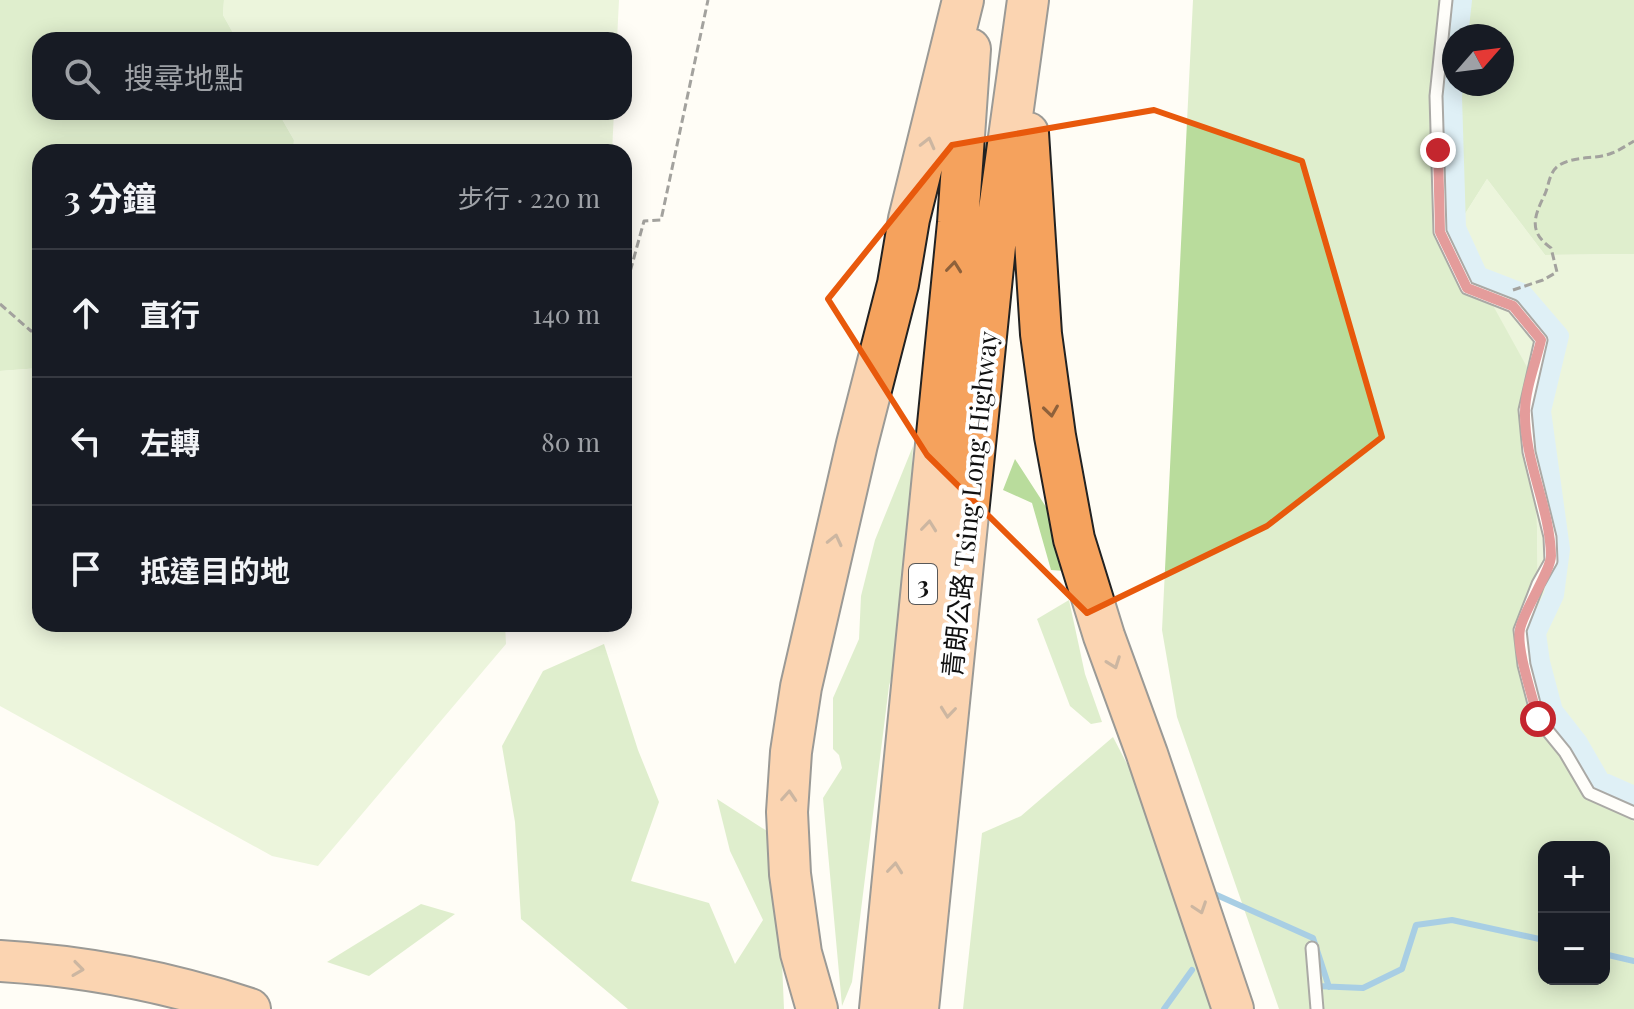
<!DOCTYPE html>
<html lang="zh-TW">
<head>
<meta charset="utf-8">
<style>
  :root { --surface:#171b24; --page:#242831; --text:#f1f3f6; --muted:#9ea1a6; --line:#363941 }
  body { margin:0; font-family:"Playfair Display","Noto Sans TC",serif; background:var(--page); color:var(--text) }
  .controls { position:absolute; right:24px; bottom:24px; display:grid; overflow:hidden; border-radius:16px; box-shadow:0 4px 20px #0003 }
  .controls button { width:72px; height:72px; display:grid; place-items:center; padding:0; border:0; border-bottom:2px solid var(--line); background:var(--surface); color:var(--text); font:40px sans-serif }
  .compass { position:absolute; left:1442px; top:24px; width:72px; height:72px; border-radius:50%; background:var(--surface); box-shadow:0 4px 20px #0003; rotate:62deg }
  .stop { position:absolute; width:24px; height:24px; margin:-18px; border:6px solid #c4262e; border-radius:50%; background:#fff }
  .stop.end { background:#c4262e; border-color:#fff; box-shadow:0 2px 8px #0008 }
  .list { margin:0; padding:0; list-style:none }
  h2 { display:flex; justify-content:space-between; align-items:center; height:104px; margin:0; padding:0 32px; font-size:34px }
  h2 small { font-size:26px; font-weight:400; color:var(--muted) }
  .list li { display:grid; grid-template-columns:52px 1fr auto; gap:24px; align-items:center; box-sizing:border-box; height:128px; padding:0 32px; border-top:2px solid var(--line) }
  .list b { display:block; font-size:30px; white-space:nowrap }
  .list em { font-size:26px; font-style:normal; color:var(--muted) }
  .icon { flex:none; width:44px; height:44px; fill:none; stroke:currentColor; stroke-width:2; stroke-linecap:round; stroke-linejoin:round }
  .map { position:relative; flex:none; width:1634px; height:1009px; overflow:hidden }
  .search { position:absolute; background:var(--surface); box-shadow:0 4px 20px #0003; left:32px; top:32px; width:600px; height:88px; display:flex; align-items:center; gap:20px; box-sizing:border-box; padding:0 28px; border-radius:24px; color:var(--muted); font-size:30px }
  .panel { position:absolute; background:var(--surface); box-shadow:0 4px 20px #0003; left:32px; top:144px; width:600px; height:488px; border-radius:24px }
  .map>svg:first-child { display:block }
</style>
</head>
<body>
<div class="map">
<svg width="1634" height="1009" viewBox="0 0 1634 1009">
  <rect width="100%" height="100%" fill="#fffdf5"/>
  <path fill="#d5ebbd" d="M 224,0 L 619,0 L 617,40 L 237,40 L 223,15 Z
    M 278,112 L 614,112 L 612,152 L 293,152 L 294,140 Z
    M 1487,179 L 1545,255 L 1634,254 L 1634,822 L 1571,768 L 1517,656 L 1538,594 L 1537,526 L 1453,233 Z
    M 40,368 L 40,624 L 505,624 L 506,644 L 318,866 L 272,856 L 0,706 L 0,371 Z"/>
  <path fill="#b9dc9c" fill-rule="evenodd" d="M 0,0 L 224,0 L 223,15 L 237,40 L 40,40 L 40,112 L 278,112 L 294,140 L 293,152 L 40,152 L 40,368 L 0,371 Z
    M 1193,0 L 1634,0 L 1634,254 L 1545,255 L 1487,179 L 1453,233 L 1527,367 L 1537,526 L 1538,594 L 1517,656 L 1571,768 L 1634,822 L 1634,1009 L 1279,1009 L 1177,717 L 1162,630 ZM 1454,36 L 1502,36 L 1502,84 L 1454,84 ZM 1544,847 L 1604,847 L 1604,979 L 1544,979 Z
    M 913,446 L 904,631 L 889,686 L 852,982 L 842,1006 L 823,798 L 842,768 L 839,755 L 833,749 L 833,698 L 859,639 L 861,596 L 875,540 Z
    M 1015,459 L 1048,510 L 1065,571 L 1051,570 L 1032,503 L 1003,490 Z
    M 1069,600 L 1085,674 L 1102,722 L 1091,724 L 1070,706 L 1037,619 Z
    M 604,644 L 638,750 L 659,802 L 631,881 L 709,903 L 735,964 L 763,920 L 730,851 L 717,799 L 770,833 L 781,938 L 784,1009 L 628,1009 L 521,919 L 515,822 L 502,746 L 543,671 Z
    M 1113,737 L 1147,802 L 1218,1009 L 963,1009 L 982,833 L 1021,816 Z
    M 421,904 L 455,914 L 369,976 L 327,962 Z"/>
  <g fill="none" stroke-linecap="round" stroke-linejoin="round">
    <path stroke="#3f96cf" stroke-width="6" d="M 1210,892 L 1313,938 L 1329,987
      M 1604,954 L 1634,961
      M 1316,986 L 1363,988 L 1402,969 L 1416,925 L 1452,920 L 1544,940
      M 1164,1009 L 1192,970"/>
    <path stroke="#b9e0f7" stroke-width="20" d="M 1458,36 L 1462,0
      M 1454,76 L 1452,97 L 1456,228 L 1478,276 L 1522,293 L 1559,336 L 1541,411 L 1560,549 L 1554,595 L 1536,633 L 1540,662 L 1553,711 L 1578,743 L 1600,781 L 1634,796"/>
    <defs>
      <path id="lane" d="M 1446,0 L 1436,96 L 1440,232 L 1467,288 L 1513,306 L 1541,340 L 1525,410 L 1529,452 L 1550,537 L 1551,561 L 1538,584 L 1520,630 L 1524,665 L 1538,719 L 1565,752 L 1589,793 L 1634,813
        M 1312,948 L 1317,1009"/>
      <path id="highway" d="M 1028,133 L 1041,334 L 1055,436 L 1074,539 L 1104,636 L 1147,754 L 1233,1009
        M 0,961 C 85,966 169,982 250,1009
        M 817,1009 L 801,953 L 790,874 L 787,812 L 791,752 L 801,687 L 857,444 L 898,284 L 909,219 L 963,0
        M 880,1009 L 958,223 L 970,49
        M 918,1009 L 998,217 L 1028,0"/>
    </defs>
    <use href="#lane" stroke="#444" stroke-width="15"/>
    <use href="#highway" stroke="#222" stroke-width="44"/>
    <path stroke="#333" stroke-width="3" stroke-dasharray="8 4" stroke-linecap="butt" d="M 1513,290 L 1543,280 L 1557,272 L 1551,248 C 1527,231 1535,215 1545,194 C 1549,185 1549,173 1558,166 C 1574,155 1595,160 1612,153 C 1620,150 1627,145 1634,141
      M 624,294 L 644,221 L 661,220 L 708,0
      M 0,304 L 31,331 L 40,329"/>
    <use href="#lane" stroke="#fff" stroke-width="11"/>
    <use href="#highway" stroke="#f5a25d" stroke-width="40"/>
  </g>
  <defs><path id="oneway-chevron" d="M-2-3.5L2.5 0L-2 3.5" fill="none" stroke-width="1.6" stroke-linecap="round" stroke-linejoin="round" transform="scale(2)"/></defs>
  <g stroke="#8e613b">
    <use href="#oneway-chevron" transform="translate(928 143) rotate(-76)"/>
    <use href="#oneway-chevron" transform="translate(954 267) rotate(-84)"/>
    <use href="#oneway-chevron" transform="translate(1051 411) rotate(82)"/>
    <use href="#oneway-chevron" transform="translate(929 526) rotate(-84)"/>
    <use href="#oneway-chevron" transform="translate(835 540) rotate(-77)"/>
    <use href="#oneway-chevron" transform="translate(1114 663) rotate(70)"/>
    <use href="#oneway-chevron" transform="translate(948 712) rotate(96)"/>
    <use href="#oneway-chevron" transform="translate(789 796) rotate(-86)"/>
    <use href="#oneway-chevron" transform="translate(895 868) rotate(-84)"/>
    <use href="#oneway-chevron" transform="translate(1200 908) rotate(71)"/>
    <use href="#oneway-chevron" transform="translate(78 969) rotate(8)"/>
  </g>
  <g fill="none" stroke-linecap="round" stroke-linejoin="round">
    <path stroke="#c4262e" stroke-width="10" d="M 1438,150 L 1440,232 L 1467,288 L 1513,306 L 1541,340 C 1536,362 1525,389 1525,412 C 1524,461 1550,507 1551,556 C 1551,570 1524,610 1520,629 C 1516,650 1533,697 1538,719"/>
  </g>
  <path d="M0 0H1634V1009H0ZM 1154,110 L 1302,161 L 1382,437 L 1267,526 L 1087,613 L 927,455 L 828,299 L 952,145 Z" fill="#fffdf5" fill-opacity=".55" fill-rule="evenodd"/>
  <path fill="none" stroke="#e8590c" stroke-width="6" stroke-linejoin="round" d="M 1154,110 L 1302,161 L 1382,437 L 1267,526 L 1087,613 L 927,455 L 828,299 L 952,145 Z"/>
  <g text-anchor="middle" dominant-baseline="central" stroke-width="8" stroke-linejoin="round" paint-order="stroke">
    <rect fill="#fff" stroke="#585858" stroke-width="2" x="909" y="564" width="28" height="40" rx="6"/>
    <g font-size="24" font-weight="bold" fill="#111">
      <text x="923" y="584">3</text>
    </g>
    <g font-size="26" fill="#111" stroke="#fff">
      <text transform="translate(969 504) rotate(-84)">青朗公路 Tsing Long Highway</text>
    </g>
  </g>
</svg>
<div class="controls">
<button>+</button>
<button>−</button>
</div>
<svg class="compass" viewBox="-18 -18 36 36"><path d="M0-13l5 13h-10z" fill="#e53935"/><path d="M0 13l5-13h-10z" fill="#9ea1a6"/></svg>
<div class="stop" style="left:1538px;top:719px"></div>
<div class="stop end" style="left:1438px;top:150px"></div>
<div class="search"><svg class="icon" aria-label="search" viewBox="0 0 24 24"><circle cx="10" cy="10" r="6"/><path d="M15 15l6 6"/></svg>搜尋地點</div>
<section class="panel">
<h2>3 分鐘<small>步行 · 220 m</small></h2>
<ul class="list">
<li><svg class="icon" aria-label="ahead" viewBox="0 0 24 24"><path d="M12 20V5M6 11l6-6 6 6"/></svg><div><b>直行</b></div><em>140 m</em></li>
<li><svg class="icon" aria-label="left" viewBox="0 0 24 24"><path d="M17 20v-9H6M10 6l-5 5 5 5"/></svg><div><b>左轉</b></div><em>80 m</em></li>
<li><svg class="icon" aria-label="arrive" viewBox="0 0 24 24"><path d="M6 21V4h12l-3 4 3 4H6"/></svg><div><b>抵達目的地</b></div></li>
</ul>
</section>
</div>
</body>
</html>
